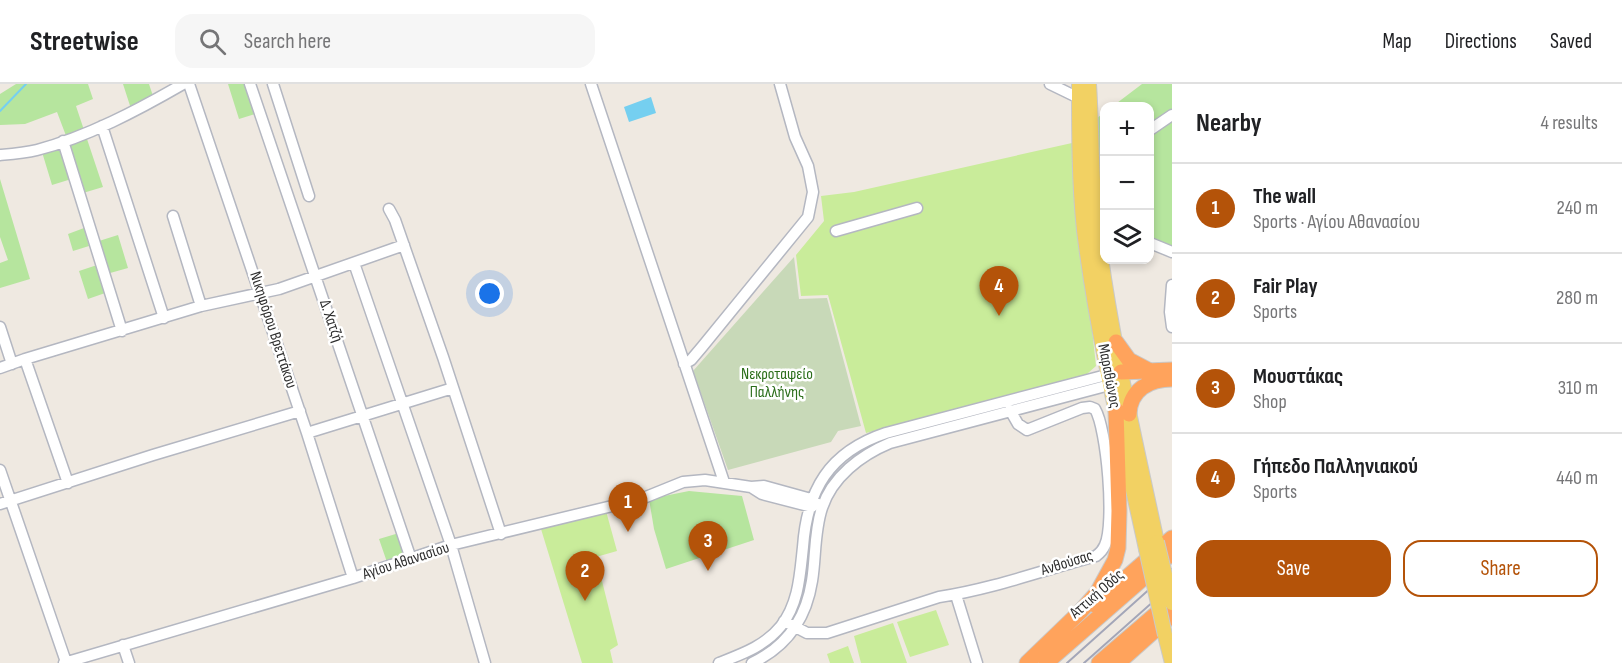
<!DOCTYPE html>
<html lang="en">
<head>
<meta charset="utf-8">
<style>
  :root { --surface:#fff; --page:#f6f6f6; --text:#202124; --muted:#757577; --line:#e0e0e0; --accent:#b45309 }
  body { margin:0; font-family:"Sofia Sans Condensed",sans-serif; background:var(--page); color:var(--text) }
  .controls { position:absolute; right:18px; top:18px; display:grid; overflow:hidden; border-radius:12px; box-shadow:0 3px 9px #0003 }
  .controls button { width:54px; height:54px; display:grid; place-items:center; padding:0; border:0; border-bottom:2px solid var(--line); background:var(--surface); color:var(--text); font:30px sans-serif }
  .you { position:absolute; left:490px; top:210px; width:21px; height:21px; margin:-15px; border:4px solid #fff; border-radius:50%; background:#1a73e8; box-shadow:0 0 0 9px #1a73e833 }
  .badge { display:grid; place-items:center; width:39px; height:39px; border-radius:50%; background:var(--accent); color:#fff; font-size:20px; font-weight:700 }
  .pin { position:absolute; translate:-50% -50px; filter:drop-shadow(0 2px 3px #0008) }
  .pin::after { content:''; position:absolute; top:32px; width:21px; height:18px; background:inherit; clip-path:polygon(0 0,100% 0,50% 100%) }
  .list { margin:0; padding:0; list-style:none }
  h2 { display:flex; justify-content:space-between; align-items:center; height:78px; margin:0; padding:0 24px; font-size:26px }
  h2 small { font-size:20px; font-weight:400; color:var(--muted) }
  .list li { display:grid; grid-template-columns:39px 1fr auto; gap:18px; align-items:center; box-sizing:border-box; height:90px; padding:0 24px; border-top:2px solid var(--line) }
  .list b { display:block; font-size:22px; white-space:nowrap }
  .list p { margin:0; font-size:20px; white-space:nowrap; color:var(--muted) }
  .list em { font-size:20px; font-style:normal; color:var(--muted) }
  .actions { display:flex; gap:12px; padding:18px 24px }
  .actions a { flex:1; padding:14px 0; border:2px solid var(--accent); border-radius:18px; text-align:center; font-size:21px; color:var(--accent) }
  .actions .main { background:var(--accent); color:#fff }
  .icon { flex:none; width:33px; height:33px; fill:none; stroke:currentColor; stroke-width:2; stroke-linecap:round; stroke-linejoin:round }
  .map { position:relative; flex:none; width:1172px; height:579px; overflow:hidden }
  header { display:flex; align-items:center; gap:36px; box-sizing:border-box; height:84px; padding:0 30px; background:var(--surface); border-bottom:2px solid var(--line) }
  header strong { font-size:28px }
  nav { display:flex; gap:33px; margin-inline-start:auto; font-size:21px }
  .search { width:420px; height:54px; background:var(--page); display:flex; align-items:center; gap:15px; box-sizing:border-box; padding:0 21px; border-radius:18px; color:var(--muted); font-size:22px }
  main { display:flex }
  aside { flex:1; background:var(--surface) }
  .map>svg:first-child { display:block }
</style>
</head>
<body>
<header>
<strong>Streetwise</strong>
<div class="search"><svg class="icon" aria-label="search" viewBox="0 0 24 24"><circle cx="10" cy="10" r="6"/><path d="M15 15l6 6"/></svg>Search here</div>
<nav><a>Map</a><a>Directions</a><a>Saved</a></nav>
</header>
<main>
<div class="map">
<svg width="1172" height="579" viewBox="0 0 1172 579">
  <rect width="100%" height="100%" fill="#efe9e1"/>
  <path fill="#b6e59e" d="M 16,0 L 88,0 L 93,15 L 76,22 L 103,103 L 83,109 L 78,93 L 52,101 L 42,68 L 68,57 L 57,28 L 25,40 L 0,41 L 0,10 Z
    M 123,0 L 149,0 L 155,18 L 133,31 Z
    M 228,0 L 246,0 L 255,30 L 239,35 Z
    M 1142,0 L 1172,0 L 1172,165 L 1150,154 L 1150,22 L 1113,22 Z
    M 1104,29 L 1104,134 L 1097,34 Z
    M 0,95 L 30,195 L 0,204 L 0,179 L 8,176 L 0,153 Z
    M 84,144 L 89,162 L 73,167 L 68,150 Z
    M 118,151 L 128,184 L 103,191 L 108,208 L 88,215 L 79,187 L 106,178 L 99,157 Z
    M 689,407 L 742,412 L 754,456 L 666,485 L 654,445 L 649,415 Z
    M 399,449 L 410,478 L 389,484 L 379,455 Z"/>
  <path fill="#c8d9b8" d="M 794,173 L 799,215 L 827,214 L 861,342 L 838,347 L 831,358 L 728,386 L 693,287 Z"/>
  <path fill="#c9ec9a" d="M 1072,59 L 1096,282 L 1087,290 L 866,349 L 828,211 L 801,212 L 796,171 L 824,137 L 821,112 L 854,108 Z
    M 606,427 L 617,467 L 596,473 L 618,561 L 610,566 L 613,579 L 582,579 L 541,445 Z
    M 936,526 L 949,561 L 910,573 L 897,538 Z
    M 893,539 L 907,579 L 861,579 L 854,552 Z
    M 848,562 L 854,579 L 830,579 L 827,570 Z"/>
  <path fill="#75cff0" d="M 651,13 L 656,29 L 629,38 L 624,23 Z"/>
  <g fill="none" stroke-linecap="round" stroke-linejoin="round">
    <path stroke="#75cff0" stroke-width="2" d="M 0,27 L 26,0"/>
    <defs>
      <path id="minor" d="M 189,0 L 307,349 L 353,494
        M 250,0 L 411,475
        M 273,0 L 309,112
        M 591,0 L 724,398
        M 1050,0 L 1085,17
        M 102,42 L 164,234
        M 1150,46 L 1172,31
        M 63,57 L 122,247
        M 0,71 C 12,70 25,69 37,66 C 87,53 138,26 183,0
        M 389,125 L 395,136 L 443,273 L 501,450
        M 173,132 L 201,222
        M 836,147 L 917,124
        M 1150,159 L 1172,168
        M 354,179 L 451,461 L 485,579
        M 1172,201 L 1170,228 L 1172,243
        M 0,243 L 12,280
        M 25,275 L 68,399
        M 684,280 L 691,276 L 702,263 L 808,133 L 813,108 L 808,82 L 795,53 L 780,0
        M 0,284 L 25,275 L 201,222 L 279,205 L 404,161
        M 307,349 L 453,304
        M 0,386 L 66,578
        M 751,403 L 762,410 L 812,423
        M 0,420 L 153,371 L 300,327
        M 956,511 L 977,579
        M 784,537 L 807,549 L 827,549 L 939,513 C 992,505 1044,486 1096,472 C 1100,469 1103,466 1105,461 C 1115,440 1107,345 1095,325 L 1090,323 L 1082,324 L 1027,346 L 1018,340 L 1010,326
        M 123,561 L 129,579
        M 64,579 L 353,494 L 451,461 L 641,415 L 683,398 L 705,396 L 751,403 L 764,402 L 811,415 L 822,423
        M 719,579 C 742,570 765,562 781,542 C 799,519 800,490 803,463 C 807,406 829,368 886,349 L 1114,289
        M 752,579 C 786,563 806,535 812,497 C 816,473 814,448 822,424 C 832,393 861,371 890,359 L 1117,299"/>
      <path id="major" d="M 1079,0 C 1079,48 1079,98 1084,146 C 1097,253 1123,359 1146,465
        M 1089,0 C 1092,45 1091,91 1096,136 C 1109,245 1134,351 1157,458
        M 1165,551 L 1172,579"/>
      <path id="highway" d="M 1116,258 L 1129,276 L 1148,286
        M 1121,288 L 1172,286
        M 1129,330 C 1130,306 1149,295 1172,295
        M 1095,521 L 1172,454
        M 1027,579 L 1081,527 L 1097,509 L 1115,476 L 1118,464 L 1119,427 L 1116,326
        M 1046,579 L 1172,469
        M 1099,579 L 1170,518
        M 1118,579 L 1172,531"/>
    </defs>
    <use href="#minor" stroke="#b4b7c1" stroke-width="13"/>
    <use href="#major" stroke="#c9c9c9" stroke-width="16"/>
    <use href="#highway" stroke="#c9c9c9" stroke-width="17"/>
    <use href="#minor" stroke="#fff" stroke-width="10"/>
    <use href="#major" stroke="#f2d163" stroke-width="14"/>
    <use href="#highway" stroke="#ffa35c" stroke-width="15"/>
    <path stroke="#a3a6b8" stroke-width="2" d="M 1067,579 L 1172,485
      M 1084,579 L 1172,501"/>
    <defs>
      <path id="major-bridge" d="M 1157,458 L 1172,519
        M 1146,465 L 1165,551"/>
    </defs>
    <use href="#major-bridge" stroke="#c9c9c9" stroke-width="16" stroke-linecap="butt"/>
    <use href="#major-bridge" stroke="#f2d163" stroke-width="14"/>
  </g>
  <g text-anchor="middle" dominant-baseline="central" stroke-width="5" stroke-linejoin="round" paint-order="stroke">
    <g font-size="16" fill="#2e2e2e" stroke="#fff">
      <text transform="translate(331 237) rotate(71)">Δ. Χατζή</text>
      <text transform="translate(273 246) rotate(72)">Νικηφόρου Βρεττάκου</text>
      <text transform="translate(1109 292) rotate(79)">Μαραθώνος</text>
      <text transform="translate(406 477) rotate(-18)">Αγίου Αθανασίου</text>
      <text transform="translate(1067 479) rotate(-17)">Ανθούσας</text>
      <text transform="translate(1097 510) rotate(-41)">Αττική Οδός</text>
    </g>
    <g font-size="16" fill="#2c6e1b" stroke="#fff">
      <text x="777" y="290">Νεκροταφείο<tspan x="777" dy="18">Παλλήνης</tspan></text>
    </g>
  </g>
</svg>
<div class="controls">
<button>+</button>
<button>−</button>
<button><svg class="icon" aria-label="layers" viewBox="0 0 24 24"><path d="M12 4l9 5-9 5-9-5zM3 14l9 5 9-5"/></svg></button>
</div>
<div class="you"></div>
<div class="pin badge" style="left:628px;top:448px">1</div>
<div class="pin badge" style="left:585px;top:517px">2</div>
<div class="pin badge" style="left:708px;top:487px">3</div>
<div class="pin badge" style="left:999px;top:232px">4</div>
</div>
<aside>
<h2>Nearby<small>4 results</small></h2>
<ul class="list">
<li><span class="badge">1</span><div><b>The wall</b><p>Sports · Αγίου Αθανασίου</p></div><em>240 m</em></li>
<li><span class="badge">2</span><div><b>Fair Play</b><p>Sports</p></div><em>280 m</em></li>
<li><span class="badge">3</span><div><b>Μουστάκας</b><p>Shop</p></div><em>310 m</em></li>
<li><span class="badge">4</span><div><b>Γήπεδο Παλληνιακού</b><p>Sports</p></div><em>440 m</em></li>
</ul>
<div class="actions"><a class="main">Save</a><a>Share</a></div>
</aside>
</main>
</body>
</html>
